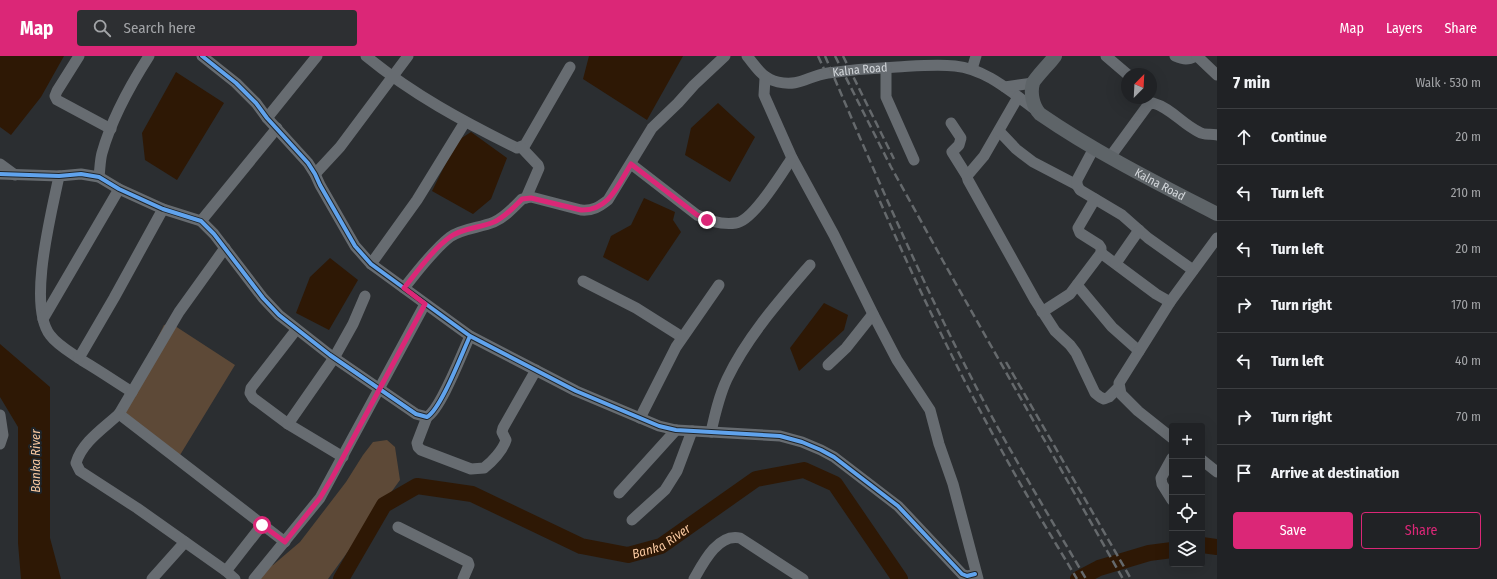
<!DOCTYPE html>
<html lang="en">
<head>
<meta charset="utf-8">
<style>
  :root { --surface:#202225; --page:#2d2f32; --text:#f1f3f6; --muted:#a2a4a7; --line:#3d3f42; --accent:#db2777 }
  body { margin:0; font-family:"Fira Sans Condensed",sans-serif; background:var(--page); color:var(--text) }
  .controls { position:absolute; right:12px; bottom:12px; display:grid; overflow:hidden; border-radius:4px; box-shadow:0 4px 16px #0002 }
  .controls button { width:36px; height:36px; display:grid; place-items:center; padding:0; border:0; border-bottom:1px solid var(--line); background:var(--surface); color:var(--text); font:20px sans-serif }
  .compass { position:absolute; left:1121px; top:12px; width:36px; height:36px; border-radius:50%; background:var(--surface); box-shadow:0 4px 16px #0002; rotate:24deg }
  .stop { position:absolute; width:12px; height:12px; margin:-9px; border:3px solid #db2777; border-radius:50%; background:#fff }
  .stop.end { background:#db2777; border-color:#fff; box-shadow:0 1px 4px #0008 }
  .list { margin:0; padding:0; list-style:none }
  h2 { display:flex; justify-content:space-between; align-items:center; height:52px; margin:0; padding:0 16px; font-size:17px }
  h2 small { font-size:13px; font-weight:400; color:var(--muted) }
  .list li { display:grid; grid-template-columns:26px 1fr auto; gap:12px; align-items:center; box-sizing:border-box; height:56px; padding:0 16px; border-top:1px solid var(--line) }
  .list b { display:block; font-size:15px; white-space:nowrap }
  .list em { font-size:13px; font-style:normal; color:var(--muted) }
  .actions { display:flex; gap:8px; padding:12px 16px }
  .actions a { flex:1; padding:9px 0; border:1px solid var(--accent); border-radius:4px; text-align:center; font-size:14px; color:var(--accent) }
  .actions .main { background:var(--accent); color:#fff }
  .icon { flex:none; width:22px; height:22px; fill:none; stroke:currentColor; stroke-width:2; stroke-linecap:round; stroke-linejoin:round }
  .map { position:relative; flex:none; width:1217px; height:523px; overflow:hidden }
  header { display:flex; align-items:center; gap:24px; box-sizing:border-box; height:56px; padding:0 20px; background:var(--accent); color:#fff }
  header strong { font-size:19px }
  nav { display:flex; gap:22px; margin-inline-start:auto; font-size:14px }
  .search { width:280px; height:36px; background:var(--page); display:flex; align-items:center; gap:10px; box-sizing:border-box; padding:0 14px; border-radius:4px; color:var(--muted); font-size:15px }
  main { display:flex }
  aside { flex:1; background:var(--surface) }
  .map>svg:first-child { display:block }
</style>
</head>
<body>
<header>
<strong>Map</strong>
<div class="search"><svg class="icon" aria-label="search" viewBox="0 0 24 24"><circle cx="10" cy="10" r="6"/><path d="M15 15l6 6"/></svg>Search here</div>
<nav><a>Map</a><a>Layers</a><a>Share</a></nav>
</header>
<main>
<div class="map">
<svg width="1217" height="523" viewBox="0 0 1217 523">
  <rect width="100%" height="100%" fill="#2b2e31"/>
  <path fill="#5d4937" d="M 172,268 L 235,309 L 180,399 L 119,358 L 164,269 Z
    M 387,384 L 395,391 L 400,424 L 328,523 L 252,523 L 262,512 L 273,509 L 300,486 L 346,426 L 363,399 L 373,386 Z"/>
  <path fill="#2e1805" d="M 0,0 L 64,0 L 41,41 L 11,79 L 0,71 Z
    M 589,0 L 683,0 L 647,64 L 583,23 Z
    M 176,16 L 224,47 L 177,124 L 145,104 L 142,77 Z
    M 718,47 L 755,81 L 730,126 L 685,99 L 691,72 Z
    M 471,76 L 507,102 L 491,143 L 473,158 L 432,135 L 457,85 Z
    M 644,142 L 675,156 L 673,164 L 681,176 L 648,225 L 603,201 L 611,180 L 631,169 Z
    M 330,202 L 358,224 L 329,274 L 296,257 L 310,221 Z
    M 824,247 L 848,259 L 844,274 L 799,315 L 790,292 Z
    M 0,288 L 50,331 L 50,482 L 61,523 L 21,523 L 18,487 L 18,371 L 0,341 Z"/>
  <g fill="none" stroke-linecap="round" stroke-linejoin="round">
    <g stroke="#2e1805" stroke-width="16">
      <path d="M 1202,489 L 1217,491"/>
      <path id="s1" d="M 341,523 L 384,449 L 417,430 L 472,438 L 581,490 L 628,499 L 661,490 L 756,423 L 804,414 L 835,428 L 900,523"/>
      <path d="M 1078,523 L 1099,512 L 1149,497 L 1172,494"/>
    </g>
    <g stroke="#676c71" stroke-width="11">
      <path d="M 79,0 L 57,35 L 55,40 L 57,44 L 111,73"/>
      <path d="M 202,0 L 236,27 L 256,47 L 267,62 L 308,107 L 315,118 L 320,129 L 355,190 L 371,208 L 452,267 L 470,280 L 576,335 L 659,370 L 676,374 L 780,380 L 802,386 L 821,394 L 834,401 L 898,450 L 962,518 L 967,520 L 975,518"/>
      <path d="M 366,0 C 412,38 464,66 517,92 L 525,89 L 570,11"/>
      <path id="s2" d="M 747,0 C 757,12 762,22 778,26 C 799,31 808,20 828,17 C 851,14 874,12 897,11 C 916,10 936,8 955,10 C 986,13 1011,36 1036,54"/>
      <path d="M 1106,0 L 1127,18"/>
      <path d="M 1175,0 C 1184,4 1188,4 1196,0"/>
      <path d="M 1197,0 L 1217,19"/>
      <path d="M 886,12 L 886,41 L 914,104"/>
      <path d="M 972,13 L 976,0"/>
      <path d="M 765,22 L 764,39 L 792,102 L 834,179 L 873,258 L 897,304 L 930,354 L 939,388 L 953,428 L 978,523"/>
      <path d="M 1005,31 L 1033,27"/>
      <path d="M 1018,41 L 984,100 L 967,120 L 968,124 L 1035,244 L 1055,275 L 1070,289 L 1076,297 L 1095,337 L 1100,341 L 1104,343 L 1109,341 L 1119,331"/>
      <path d="M 267,62 L 317,0"/>
      <path d="M 951,67 L 961,82 L 959,89 L 952,96 L 967,120"/>
      <path d="M 999,75 L 1016,93 L 1033,106 L 1077,129"/>
      <path d="M 521,91 L 538,109 L 539,112 L 526,142"/>
      <path d="M 1094,92 L 1077,124 L 1077,129 L 1080,134 L 1122,159 L 1148,182 L 1193,214"/>
      <path d="M 1110,101 L 1148,49 L 1153,47 C 1171,52 1182,68 1199,76 C 1205,80 1210,77 1217,79"/>
      <path d="M 0,108 L 15,119"/>
      <path d="M 631,108 L 697,159 C 709,165 723,169 736,167 C 753,165 782,117 792,102"/>
      <path d="M 0,118 L 59,120 L 81,118 L 99,121 L 119,133 L 163,153 L 201,165 L 214,178 L 263,242 L 279,259 L 330,299 L 416,358 L 427,361 C 441,353 462,297 470,280"/>
      <path d="M 315,118 L 340,91 L 408,0"/>
      <path d="M 59,120 C 52,155 27,249 50,279 C 58,290 72,297 83,305 C 100,315 116,326 132,336"/>
      <path d="M 99,121 C 100,113 100,104 102,97 C 111,65 131,28 149,0"/>
      <path d="M 201,165 L 277,72"/>
      <path d="M 225,192 L 179,256 L 119,358 L 285,486"/>
      <path d="M 1101,197 L 1156,238 L 1170,246"/>
      <path d="M 1116,207 L 1139,174"/>
      <path d="M 371,208 L 417,144 L 465,66"/>
      <path d="M 583,225 L 636,252 L 682,281"/>
      <path d="M 1077,229 L 1112,271 L 1139,295"/>
      <path d="M 404,232 C 417,216 433,194 450,181 C 462,172 480,172 494,166 C 505,161 513,152 522,143 L 531,141 L 581,154 C 593,155 599,151 608,144 L 652,72 L 678,47 L 694,29 L 725,0"/>
      <path d="M 1042,256 L 1070,238 L 1101,197 L 1101,192 L 1099,189 L 1080,177 L 1078,172 L 1095,143"/>
      <path d="M 43,263 L 119,133"/>
      <path d="M 296,274 L 251,332 L 250,337 L 253,342 L 288,368 L 343,401"/>
      <path d="M 79,302 L 114,242 L 163,153"/>
      <path d="M 828,309 L 846,292 L 873,258"/>
      <path d="M 119,358 C 104,372 82,386 76,407 L 80,415 L 137,452 L 226,515 L 235,523"/>
      <path d="M 0,359 L 3,379 L 0,388"/>
      <path d="M 427,361 L 417,387 L 418,391 L 421,394 L 471,413 L 484,412 C 492,406 503,394 506,384 L 502,376 L 503,372 L 536,314"/>
      <path d="M 640,362 L 676,291 L 719,229"/>
      <path d="M 288,368 L 334,302 L 353,268 L 365,240"/>
      <path d="M 711,376 C 715,358 719,340 727,323 C 747,281 779,245 810,209"/>
      <path d="M 1172,382 L 1138,355 L 1121,338 L 1119,327 L 1170,246 L 1217,182"/>
      <path d="M 1172,402 L 1161,422 L 1162,428 L 1172,444"/>
      <path d="M 1202,404 L 1217,416"/>
      <path d="M 619,437 L 676,374"/>
      <path d="M 632,464 L 665,434 L 677,415 L 692,375"/>
      <path d="M 398,471 L 468,506 L 469,509 L 463,523"/>
      <path d="M 226,515 L 262,469"/>
      <path d="M 152,523 L 185,486"/>
      <path d="M 254,523 L 320,442 L 425,248"/>
      <path d="M 694,523 C 703,507 718,477 740,482 L 803,523"/>
    </g>
    <path stroke="#5e6468" stroke-width="14" id="s3" d="M 1055,0 C 1051,6 1035,22 1033,27 C 1030,37 1033,51 1040,58 C 1095,96 1157,127 1217,158"/>
    <path stroke="#65696c" stroke-width="2.5" stroke-dasharray="8 4" stroke-linecap="butt" d="M 818,0 L 824,13
      M 825,0 C 871,108 917,216 971,321 C 1006,390 1047,456 1086,523
      M 835,0 L 891,111 L 943,205 L 1123,523
      M 843,0 L 894,103
      M 875,134 C 914,224 956,312 1003,397 C 1026,439 1052,481 1077,523
      M 1006,306 L 1131,523"/>
    <defs>
      <path id="cycleway" d="M 202,0 L 236,27 L 256,47 L 267,62 L 308,107 L 315,118 L 320,129 L 355,190 L 371,208 L 452,267 L 470,280 L 576,335 L 659,370 L 676,374 L 780,380 L 802,386 L 821,394 L 834,401 L 898,450 L 962,518 L 967,520 L 975,518
        M 0,118 L 59,120 L 81,118 L 99,121 L 119,133 L 163,153 L 201,165 L 214,178 L 263,242 L 279,259 L 330,299 L 416,358 L 427,361 C 441,353 462,297 470,280"/>
    </defs>
    <use href="#cycleway" stroke="#1f252a" stroke-width="6"/>
    <use href="#cycleway" stroke="#60a3ed" stroke-width="4"/>
  </g>
  <g fill="none" stroke-linecap="round" stroke-linejoin="round">
    <path stroke="#db2777" stroke-width="5" d="M 262,469 L 285,486 L 320,442 L 332,422 L 425,248 L 404,232 C 417,216 433,193 450,181 C 462,172 480,172 494,166 C 505,161 513,152 522,143 L 531,142 L 581,154 C 609,155 618,129 631,108 L 697,159 L 707,164"/>
  </g>
  <g text-anchor="middle" dominant-baseline="central" stroke-width="4" stroke-linejoin="round" paint-order="stroke">
    <g font-size="12" fill="#d1d5d9" stroke="#1f252a">
      <text stroke="none"><textPath href="#s2" startOffset="125">Kalna Road</textPath></text>
      <text stroke="none"><textPath href="#s3" startOffset="207">Kalna Road</textPath></text>
    </g>
    <g font-size="13" font-style="italic" fill="#f7c79f" stroke="#1f252a">
      <text transform="translate(35 405) rotate(-90)">Banka River</text>
      <text stroke="none"><textPath href="#s1" startOffset="384">Banka River</textPath></text>
    </g>
  </g>
</svg>
<div class="controls">
<button>+</button>
<button>−</button>
<button><svg class="icon" aria-label="locate" viewBox="0 0 24 24"><circle cx="12" cy="12" r="6"/><path d="M12 2v4M12 18v4M2 12h4M18 12h4"/></svg></button>
<button><svg class="icon" aria-label="layers" viewBox="0 0 24 24"><path d="M12 4l9 5-9 5-9-5zM3 14l9 5 9-5"/></svg></button>
</div>
<svg class="compass" viewBox="-18 -18 36 36"><path d="M0-13l5 13h-10z" fill="#e53935"/><path d="M0 13l5-13h-10z" fill="#a2a4a7"/></svg>
<div class="stop" style="left:262px;top:469px"></div>
<div class="stop end" style="left:707px;top:164px"></div>
</div>
<aside>
<h2>7 min<small>Walk · 530 m</small></h2>
<ul class="list">
<li><svg class="icon" aria-label="ahead" viewBox="0 0 24 24"><path d="M12 20V5M6 11l6-6 6 6"/></svg><div><b>Continue</b></div><em>20 m</em></li>
<li><svg class="icon" aria-label="left" viewBox="0 0 24 24"><path d="M17 20v-9H6M10 6l-5 5 5 5"/></svg><div><b>Turn left</b></div><em>210 m</em></li>
<li><svg class="icon" aria-label="left" viewBox="0 0 24 24"><path d="M17 20v-9H6M10 6l-5 5 5 5"/></svg><div><b>Turn left</b></div><em>20 m</em></li>
<li><svg class="icon" aria-label="right" viewBox="0 0 24 24"><path d="M7 20v-9h11M14 6l5 5-5 5"/></svg><div><b>Turn right</b></div><em>170 m</em></li>
<li><svg class="icon" aria-label="left" viewBox="0 0 24 24"><path d="M17 20v-9H6M10 6l-5 5 5 5"/></svg><div><b>Turn left</b></div><em>40 m</em></li>
<li><svg class="icon" aria-label="right" viewBox="0 0 24 24"><path d="M7 20v-9h11M14 6l5 5-5 5"/></svg><div><b>Turn right</b></div><em>70 m</em></li>
<li><svg class="icon" aria-label="arrive" viewBox="0 0 24 24"><path d="M6 21V4h12l-3 4 3 4H6"/></svg><div><b>Arrive at destination</b></div></li>
</ul>
<div class="actions"><a class="main">Save</a><a>Share</a></div>
</aside>
</main>
</body>
</html>
